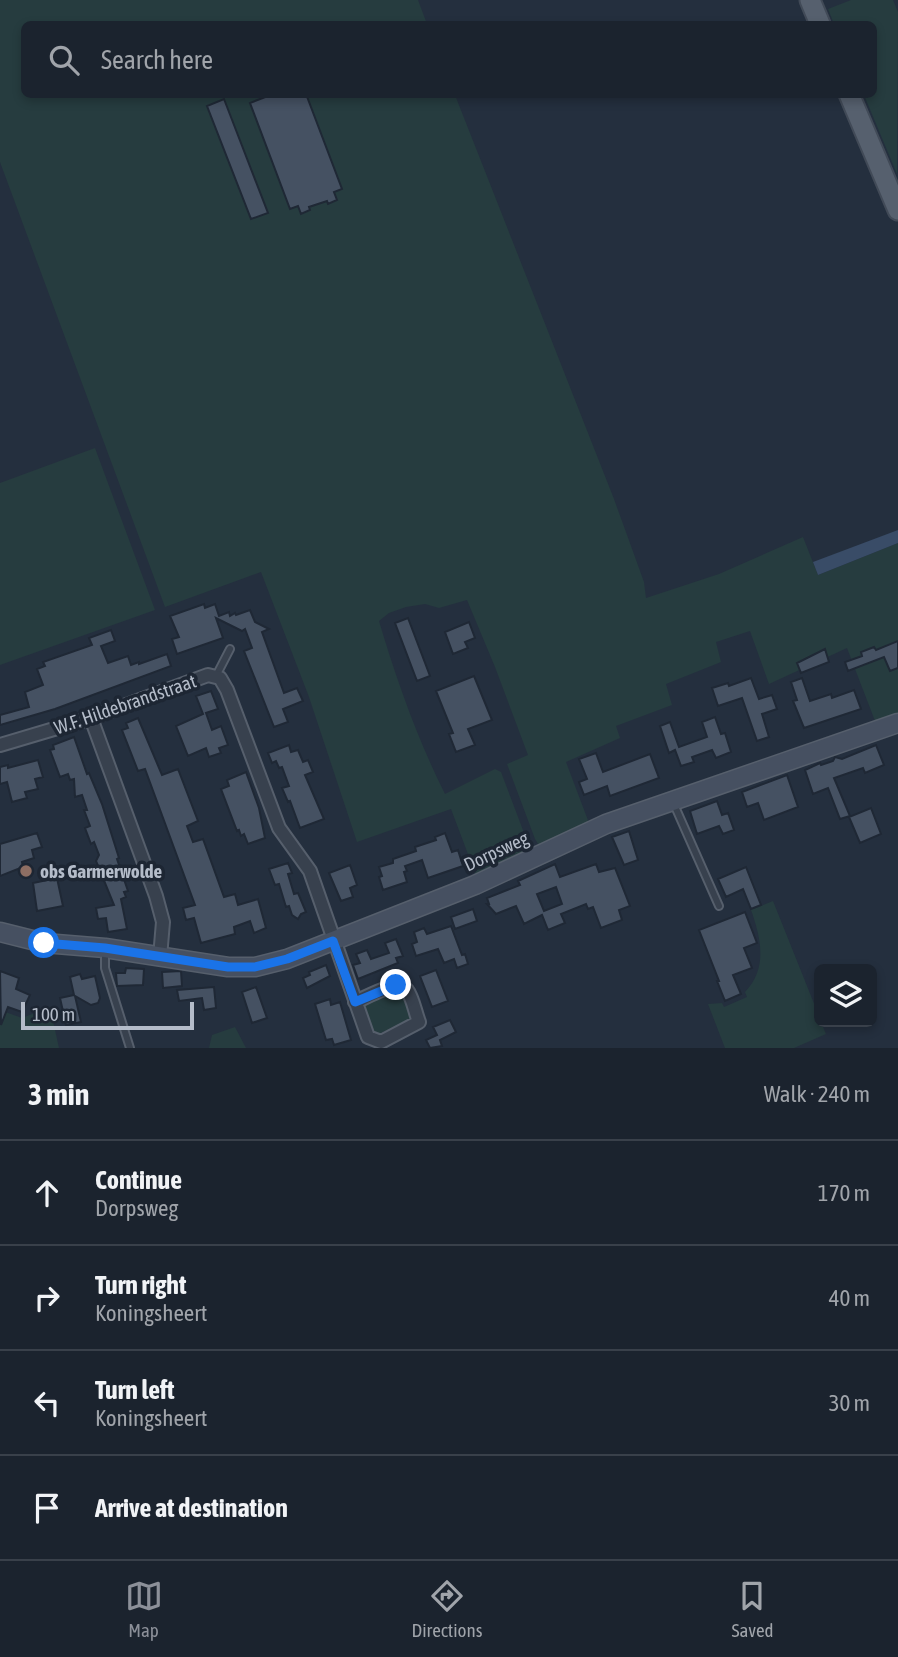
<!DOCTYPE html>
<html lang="en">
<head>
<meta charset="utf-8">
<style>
  :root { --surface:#1b232e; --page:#242b36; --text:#f1f3f6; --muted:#a0a4aa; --line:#39404a; --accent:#8c9099 }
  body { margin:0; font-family:"Asap Condensed",sans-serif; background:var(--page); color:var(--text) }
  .controls { position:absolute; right:21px; bottom:21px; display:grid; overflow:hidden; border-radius:10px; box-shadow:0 4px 10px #0003 }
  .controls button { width:63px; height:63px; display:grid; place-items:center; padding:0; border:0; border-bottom:2px solid var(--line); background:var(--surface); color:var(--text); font:35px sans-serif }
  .scale { position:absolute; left:21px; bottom:18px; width:173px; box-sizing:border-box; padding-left:7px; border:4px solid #b4bcc9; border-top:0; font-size:19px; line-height:24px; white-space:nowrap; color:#b4bcc9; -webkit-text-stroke:5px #1d2633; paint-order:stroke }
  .stop { position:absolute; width:21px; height:21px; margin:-16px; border:5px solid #1a73e8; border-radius:50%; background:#fff }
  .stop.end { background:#1a73e8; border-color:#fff; box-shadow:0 2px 7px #0008 }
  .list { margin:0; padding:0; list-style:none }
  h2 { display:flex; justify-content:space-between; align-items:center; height:91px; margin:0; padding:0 28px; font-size:30px }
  h2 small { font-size:23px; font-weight:400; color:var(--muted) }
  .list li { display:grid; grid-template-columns:46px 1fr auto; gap:21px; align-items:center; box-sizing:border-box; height:105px; padding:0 28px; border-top:2px solid var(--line) }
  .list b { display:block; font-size:26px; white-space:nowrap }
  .list p { margin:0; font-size:23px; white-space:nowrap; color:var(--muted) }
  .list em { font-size:23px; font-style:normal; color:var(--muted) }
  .icon { flex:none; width:38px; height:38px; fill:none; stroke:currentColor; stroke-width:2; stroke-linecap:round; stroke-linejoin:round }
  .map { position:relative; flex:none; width:898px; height:1048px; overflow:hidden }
  .search { position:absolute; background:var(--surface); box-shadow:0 4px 10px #0003; left:21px; right:21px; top:21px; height:77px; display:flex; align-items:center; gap:18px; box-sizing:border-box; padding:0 24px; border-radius:10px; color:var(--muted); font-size:26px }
  .sheet { height:511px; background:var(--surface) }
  nav { display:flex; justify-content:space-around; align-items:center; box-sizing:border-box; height:98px; border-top:2px solid var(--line); background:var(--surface); font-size:19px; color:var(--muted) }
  nav a { display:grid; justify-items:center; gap:4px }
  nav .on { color:var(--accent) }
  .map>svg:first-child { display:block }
</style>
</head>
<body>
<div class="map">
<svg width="898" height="1048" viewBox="0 0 898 1048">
  <rect width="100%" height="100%" fill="#242f3e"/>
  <path fill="#263c3f" d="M 0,0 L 418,0 L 427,24 L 24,24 L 24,94 L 455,95 L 614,499 L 644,582 L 646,598 L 719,574 L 803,537 L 818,575 L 898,543 L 898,714 L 875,721 L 847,648 L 769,684 L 750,631 L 716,642 L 721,662 L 666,684 L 672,705 L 616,726 L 620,738 L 566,762 L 589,823 L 540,847 L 535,839 L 507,764 L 528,755 L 495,667 L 467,600 L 439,608 L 425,604 L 406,607 L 389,613 L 379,621 C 397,681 417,738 445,794 L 495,769 L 501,772 L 529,846 L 529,852 L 477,878 L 451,809 L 357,842 L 309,697 L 261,572 L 165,607 L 0,162 Z
    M 851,0 L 893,0 L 898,12 L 897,174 L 864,95 L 874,94 L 874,24 L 834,24 L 828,9 Z
    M 95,448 L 155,610 L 0,665 L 0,483 Z
    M 773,901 L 819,1016 L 819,1022 L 821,1022 L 826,1034 L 794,1048 L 725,1048 L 708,1004 L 722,1003 L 724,1007 L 747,997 L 745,992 C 768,968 761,938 751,910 Z
    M 400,988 L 414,1018 L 374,1036 L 362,1004 Z
    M 50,1007 L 59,1048 L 0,1048 L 0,1010 L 22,1018 Z
    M 235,1027 L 246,1048 L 209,1048 L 212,1035 Z"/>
  <path fill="#394c67" d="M 898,530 L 898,543 L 818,575 L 813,562 Z"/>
  <path fill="#455162" stroke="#1f2835" stroke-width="2" fill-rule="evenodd" d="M 273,94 L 306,94 L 342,189 L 334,192 L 337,200 L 328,204 L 327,201 L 309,207 L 310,210 L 301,214 L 298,206 L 290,209 L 250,103 Z
    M 224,99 L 268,213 L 251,219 L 207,106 Z
    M 204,604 L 205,608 L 215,604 L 219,616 L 229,612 L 230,616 L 235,613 L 236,615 L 250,610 L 255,622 L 269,629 L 262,632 L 284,693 L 297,688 L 303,701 L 283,709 L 288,722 L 274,727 L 244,651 L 252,648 L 245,629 L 242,631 L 216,618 L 223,638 L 177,654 L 172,639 L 179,637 L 170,616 Z
    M 408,618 L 430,676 L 417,681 L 395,623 Z
    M 469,622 L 475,638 L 465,642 L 468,648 L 453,654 L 445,632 Z
    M 111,630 L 115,641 L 101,646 L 108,663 L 128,656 L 131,665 L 139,662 L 139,664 L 167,654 L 171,666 L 55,709 L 0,725 L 0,715 L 29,707 L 25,692 L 43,685 L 37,669 L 45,666 L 43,662 L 92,645 L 89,638 Z
    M 898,641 L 898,668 L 890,671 L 884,657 L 848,671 L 845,662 L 862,656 L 861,652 L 874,647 L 876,650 Z
    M 825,649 L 829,662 L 801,673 L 797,663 Z
    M 474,676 L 492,720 L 468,729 L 475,745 L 456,752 L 449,734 L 453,733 L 436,691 Z
    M 751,678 L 759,699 L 772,695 L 777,709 L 762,714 L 769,737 L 757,741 L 742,698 L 718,706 L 712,688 L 728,683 L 729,686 Z
    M 802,678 L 810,701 L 831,694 L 832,698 L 854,690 L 861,709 L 804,728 L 793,701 L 797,700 L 791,682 Z
    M 211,691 L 218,709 L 206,713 L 212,730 L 221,726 L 228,745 L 219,748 L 221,753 L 209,757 L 206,748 L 188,756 L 176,726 L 203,714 L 196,696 Z
    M 715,717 L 721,734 L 725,733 L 731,752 L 716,758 L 712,750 L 692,757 L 694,762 L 681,766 L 675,750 L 669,753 L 660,726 L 670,722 L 679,747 L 707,737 L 702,722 Z
    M 138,718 L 162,775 L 178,769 L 198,821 L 187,826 L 193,842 L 203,839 L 224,897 L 235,894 L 238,905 L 258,899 L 266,928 L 254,933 L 250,921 L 234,927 L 235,934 L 201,943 L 194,918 L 186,920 L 183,908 L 195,905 L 145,769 L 138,771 L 122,730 L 128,728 L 126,723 Z
    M 74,737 L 87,774 L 89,773 L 102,804 L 119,858 L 117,859 L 128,891 L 124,892 L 126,897 L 121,899 L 127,929 L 108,932 L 106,918 L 98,919 L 96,908 L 114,905 L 96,861 L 99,855 L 94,842 L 91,844 L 85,828 L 90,826 L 84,810 L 87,810 L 82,795 L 75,797 L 74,779 L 70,780 L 68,774 L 60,777 L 50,750 L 54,749 L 53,745 Z
    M 289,745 L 291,752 L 298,750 L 303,762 L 308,760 L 313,772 L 305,775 L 324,819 L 300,828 L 290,801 L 288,802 L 282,788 L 289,786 L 282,767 L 279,768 L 276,761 L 272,763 L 268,753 Z
    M 876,745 L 884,765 L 865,773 L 863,768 L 834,778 L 850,816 L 840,819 L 828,788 L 813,794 L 805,770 L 820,763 L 821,765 L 833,761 L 835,757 L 842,759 Z
    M 596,753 L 603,772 L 650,754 L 659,778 L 610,796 L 607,786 L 584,795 L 579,782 L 587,779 L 579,759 Z
    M 38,760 L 43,777 L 35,779 L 38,789 L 25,792 L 27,798 L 12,802 L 7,782 L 0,784 L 0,767 L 8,765 L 8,768 Z
    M 246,772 L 259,808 L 265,838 L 248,844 L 244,834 L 241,836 L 239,830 L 237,831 L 221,789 L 229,786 L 227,780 Z
    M 787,775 L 798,807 L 764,820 L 758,803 L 747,807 L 742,792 Z
    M 717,801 L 722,815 L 728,813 L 734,830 L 723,834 L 719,826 L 697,834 L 690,811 Z
    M 871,808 L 881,834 L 860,843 L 849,817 Z
    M 629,831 L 638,860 L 624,865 L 612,837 Z
    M 37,833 L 42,847 L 32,850 L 34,858 L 22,862 L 23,867 L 0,876 L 0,844 Z
    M 445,833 L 452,852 L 458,850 L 463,866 L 428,878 L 422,860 L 405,866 L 407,871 L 404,872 L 407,882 L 383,890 L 379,877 L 382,876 L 379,867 L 393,863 L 393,859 L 416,851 L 415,847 L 436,840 L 435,837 Z
    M 288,863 L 292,873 L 288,874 L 294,894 L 298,893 L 306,912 L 301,914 L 298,919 L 292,915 L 289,906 L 286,907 L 279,884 L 275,885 L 269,869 Z
    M 555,864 L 560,877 L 596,864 L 599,872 L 615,868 L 630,906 L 619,910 L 622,920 L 601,928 L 593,907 L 588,909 L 586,904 L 561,914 L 565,923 L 548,930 L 542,915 L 524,924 L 516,906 L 496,914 L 487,904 L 489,904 L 487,898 L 520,885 L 518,881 ZM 556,887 L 562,904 L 544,911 L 537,894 Z
    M 350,865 L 357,885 L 350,888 L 353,897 L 341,901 L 329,873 Z
    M 746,867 L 761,905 L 751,909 L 743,889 L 726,897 L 718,879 Z
    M 57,878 L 63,906 L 37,911 L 33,883 Z
    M 473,909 L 477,921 L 455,929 L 451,917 Z
    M 745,912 L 757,943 L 744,948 L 752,968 L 733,975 L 741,994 L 725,1001 L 717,981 L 719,981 L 699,930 Z
    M 451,926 L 462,955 L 465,954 L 468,964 L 457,968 L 454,959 L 444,963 L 438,949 L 416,956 L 412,944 L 417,942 L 414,932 L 424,928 L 427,934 Z
    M 396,939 L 403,956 L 396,958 L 398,963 L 358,979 L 353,965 L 360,963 L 356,954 L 367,950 L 371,959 L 389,953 L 385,943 Z
    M 326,965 L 330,976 L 307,988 L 303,978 L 310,975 L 309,972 Z
    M 126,968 L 144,969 L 143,985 L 117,986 L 116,973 L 125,973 Z
    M 436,970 L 448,1001 L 432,1007 L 420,976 Z
    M 0,971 L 19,978 L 16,989 L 30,995 L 22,1012 L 8,1007 L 1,1025 Z
    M 181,971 L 182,986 L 163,988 L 162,972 Z
    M 80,974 L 82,979 L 95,976 L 100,998 L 98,1003 L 91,1005 L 75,996 L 81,1022 L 66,1025 L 60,998 L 74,995 L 70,977 Z
    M 214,987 L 216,1008 L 204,1010 L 202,998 L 179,1001 L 177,990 Z
    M 256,987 L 267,1018 L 252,1023 L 242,992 Z
    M 330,999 L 331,1005 L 340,1002 L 351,1040 L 334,1045 L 332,1039 L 326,1040 L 315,1004 Z
    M 450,1020 L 456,1032 L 440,1040 L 442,1046 L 430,1048 L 426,1040 L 437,1035 L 433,1027 Z"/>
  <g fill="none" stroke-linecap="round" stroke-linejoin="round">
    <defs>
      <path id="lane" d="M 216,676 L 230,649
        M 673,802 L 719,906
        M 105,949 L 105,968 L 130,1048"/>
      <path id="street" d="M 91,718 L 156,896 L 163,922 L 160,957
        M 0,745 L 91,718 L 208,675 L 220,678 L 227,690 L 279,828 L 310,871 L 368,1037 L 381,1042 L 419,1022 C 415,1012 413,998 407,990 C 398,978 366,998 355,1002"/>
      <path id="secondary" d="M 0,932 L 44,943 L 105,948 L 228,967 L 255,967 L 287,959 L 475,885 L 606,824 L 898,723"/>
      <path id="primary" d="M 810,0 L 820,24
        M 849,94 L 898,210"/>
    </defs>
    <use href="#lane" stroke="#565f6c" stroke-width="10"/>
    <use href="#street" stroke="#565f6c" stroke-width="16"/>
    <use href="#secondary" stroke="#565f6c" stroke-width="21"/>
    <use href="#primary" stroke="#414a57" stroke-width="23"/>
    <use href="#lane" stroke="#38414e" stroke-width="6"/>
    <use href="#street" stroke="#38414e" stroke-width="12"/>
    <use href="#secondary" stroke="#465061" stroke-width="18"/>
    <use href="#primary" stroke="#56606e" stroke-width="19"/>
  </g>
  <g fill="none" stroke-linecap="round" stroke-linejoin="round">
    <path stroke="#1a73e8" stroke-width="9" d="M 44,943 L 105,948 L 228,967 L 255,967 L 287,959 L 333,941 L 355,1002 L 396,985"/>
  </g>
  <circle fill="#8d6e63" stroke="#1d2633" stroke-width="2.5" cx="26" cy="871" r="7"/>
  <g text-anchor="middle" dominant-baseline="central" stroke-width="7" stroke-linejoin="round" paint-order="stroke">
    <g font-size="19" fill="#b4bcc9" stroke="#1d2633">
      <text transform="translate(125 704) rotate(-19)">W.F. Hildebrandstraat</text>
      <text transform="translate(496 851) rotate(-25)">Dorpsweg</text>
    </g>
    <g font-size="19" font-weight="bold" fill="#b4bcc9" stroke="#1d2633" text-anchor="start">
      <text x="40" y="871">obs Garmerwolde</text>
    </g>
  </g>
</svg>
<div class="controls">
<button><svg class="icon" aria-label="layers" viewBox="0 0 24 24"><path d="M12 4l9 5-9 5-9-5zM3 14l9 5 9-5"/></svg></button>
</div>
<div class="scale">100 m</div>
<div class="stop" style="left:44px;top:943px"></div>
<div class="stop end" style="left:396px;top:985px"></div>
<div class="search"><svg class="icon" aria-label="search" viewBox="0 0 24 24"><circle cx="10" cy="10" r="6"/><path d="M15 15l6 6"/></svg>Search here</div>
</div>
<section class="sheet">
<h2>3 min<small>Walk · 240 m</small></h2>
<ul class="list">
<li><svg class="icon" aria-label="ahead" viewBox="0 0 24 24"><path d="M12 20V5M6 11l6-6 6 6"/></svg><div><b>Continue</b><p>Dorpsweg</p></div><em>170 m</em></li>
<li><svg class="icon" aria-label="right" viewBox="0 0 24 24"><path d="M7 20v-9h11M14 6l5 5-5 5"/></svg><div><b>Turn right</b><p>Koningsheert</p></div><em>40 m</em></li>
<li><svg class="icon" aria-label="left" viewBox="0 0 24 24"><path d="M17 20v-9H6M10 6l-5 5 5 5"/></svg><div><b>Turn left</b><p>Koningsheert</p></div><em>30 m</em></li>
<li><svg class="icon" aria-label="arrive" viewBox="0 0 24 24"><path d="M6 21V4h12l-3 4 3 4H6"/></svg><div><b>Arrive at destination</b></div></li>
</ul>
</section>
<nav>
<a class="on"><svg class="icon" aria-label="map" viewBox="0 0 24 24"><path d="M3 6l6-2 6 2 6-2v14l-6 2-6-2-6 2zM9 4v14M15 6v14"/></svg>Map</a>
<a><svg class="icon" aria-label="directions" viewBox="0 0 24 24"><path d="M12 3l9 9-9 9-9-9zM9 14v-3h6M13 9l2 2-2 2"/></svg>Directions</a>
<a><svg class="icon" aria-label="saved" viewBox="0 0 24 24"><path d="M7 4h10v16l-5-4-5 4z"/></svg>Saved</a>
</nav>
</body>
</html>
